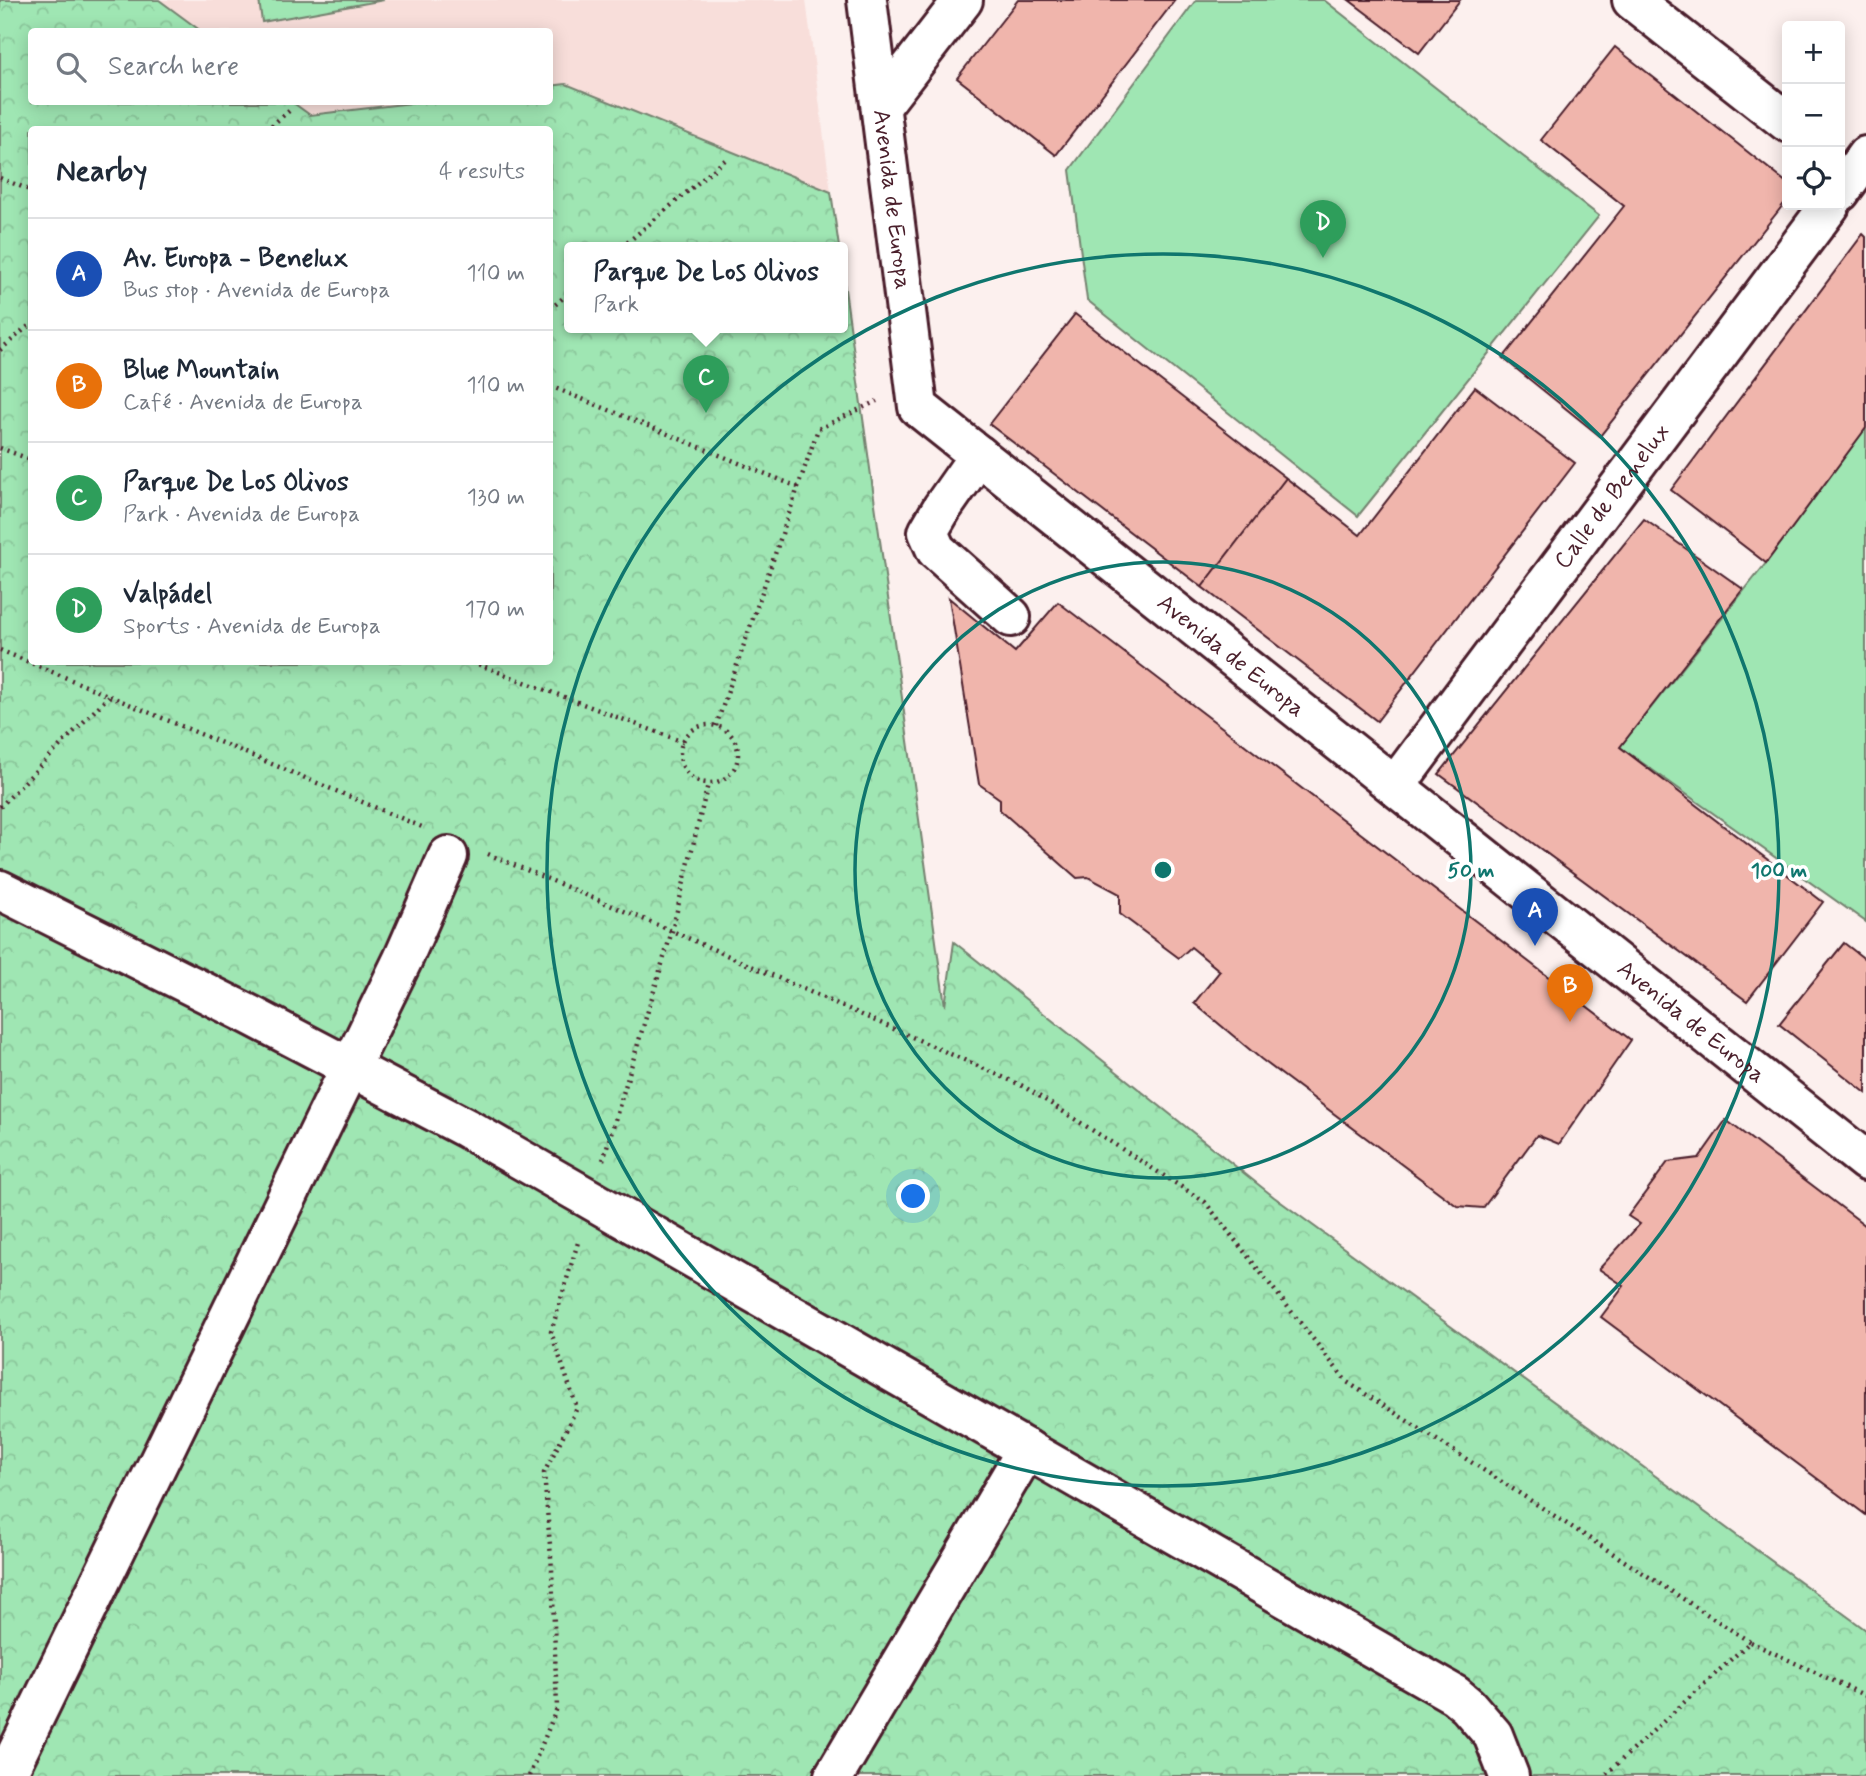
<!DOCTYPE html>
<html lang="en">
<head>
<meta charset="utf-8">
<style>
  :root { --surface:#fff; --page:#f6f6f7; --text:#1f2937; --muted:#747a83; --line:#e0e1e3; --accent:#2563eb }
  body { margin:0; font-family:Mynerve,sans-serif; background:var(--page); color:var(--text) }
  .controls { position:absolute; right:21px; top:21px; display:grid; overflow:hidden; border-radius:7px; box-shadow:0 4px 18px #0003 }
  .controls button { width:63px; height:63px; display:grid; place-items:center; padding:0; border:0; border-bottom:2px solid var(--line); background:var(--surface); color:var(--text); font:35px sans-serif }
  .you { position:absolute; left:914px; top:1197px; width:24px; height:24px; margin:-18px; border:5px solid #fff; border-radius:50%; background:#1a73e8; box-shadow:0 0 0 10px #1a73e833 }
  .badge { display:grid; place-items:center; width:46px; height:46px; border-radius:50%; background:var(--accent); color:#fff; font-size:23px; font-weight:700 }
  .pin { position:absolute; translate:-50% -58px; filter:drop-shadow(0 2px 4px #0008) }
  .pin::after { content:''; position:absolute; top:37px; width:24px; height:21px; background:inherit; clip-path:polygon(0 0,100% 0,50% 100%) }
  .popup { position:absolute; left:564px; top:242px; width:284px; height:91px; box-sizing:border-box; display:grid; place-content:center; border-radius:7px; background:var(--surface); filter:drop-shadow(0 2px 5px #0005); font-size:23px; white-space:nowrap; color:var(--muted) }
  .popup b { font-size:26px; color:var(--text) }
  .popup::after { content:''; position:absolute; left:50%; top:100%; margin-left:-14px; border:14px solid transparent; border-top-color:var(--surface) }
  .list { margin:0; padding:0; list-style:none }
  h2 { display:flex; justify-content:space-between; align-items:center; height:91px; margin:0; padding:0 28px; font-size:30px }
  h2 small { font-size:23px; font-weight:400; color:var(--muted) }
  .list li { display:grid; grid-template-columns:46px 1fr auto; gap:21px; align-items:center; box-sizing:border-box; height:112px; padding:0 28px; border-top:2px solid var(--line) }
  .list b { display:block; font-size:26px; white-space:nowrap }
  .list p { margin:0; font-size:23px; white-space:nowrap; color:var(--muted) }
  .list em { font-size:23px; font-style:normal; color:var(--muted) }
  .icon { flex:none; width:38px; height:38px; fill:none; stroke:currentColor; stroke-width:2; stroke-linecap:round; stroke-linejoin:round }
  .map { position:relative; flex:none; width:1866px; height:1776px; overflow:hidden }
  .search { position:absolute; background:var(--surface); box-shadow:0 4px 18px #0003; left:28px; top:28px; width:525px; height:77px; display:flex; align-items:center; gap:18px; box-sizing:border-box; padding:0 24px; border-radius:7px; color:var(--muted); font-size:26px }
  .panel { position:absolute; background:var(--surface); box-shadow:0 4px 18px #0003; left:28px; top:126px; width:525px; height:539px; border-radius:7px }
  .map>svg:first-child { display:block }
</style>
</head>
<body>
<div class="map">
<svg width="1866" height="1776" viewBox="0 0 1866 1776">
  <defs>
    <pattern id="park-crowns" width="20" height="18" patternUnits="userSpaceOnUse" patternTransform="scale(1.75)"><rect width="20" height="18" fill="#9fe6b3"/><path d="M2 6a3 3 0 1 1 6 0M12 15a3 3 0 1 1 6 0" fill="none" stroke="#8ac59a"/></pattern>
  </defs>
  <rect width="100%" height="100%" fill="#fcf0ee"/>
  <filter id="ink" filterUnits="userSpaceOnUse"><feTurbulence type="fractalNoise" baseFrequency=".0143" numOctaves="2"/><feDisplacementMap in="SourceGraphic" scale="14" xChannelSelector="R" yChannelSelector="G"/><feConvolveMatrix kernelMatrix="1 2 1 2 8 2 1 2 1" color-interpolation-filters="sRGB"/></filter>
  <g filter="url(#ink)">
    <path fill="#f8deda" d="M 159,0 L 806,0 L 831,192 L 566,84 L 550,86 L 550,32 L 201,31 Z
      M 292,102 L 420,102 L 310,115 Z"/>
    <path fill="url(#park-crowns)" stroke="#74826f" stroke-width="2" fill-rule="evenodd" d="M 0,0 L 159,0 L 201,31 L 32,32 L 32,102 L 292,102 L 310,115 L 420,102 L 550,102 L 550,86 L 566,84 L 831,192 L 839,247 L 570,247 L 570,327 L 842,327 L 843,275 L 945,1006 L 954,942 L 1274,1197 L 1866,1630 L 1866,1776 L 0,1776 ZM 32,130 L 550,130 L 550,662 L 32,662 Z"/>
    <path fill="#9fe6b3" stroke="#74826f" stroke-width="2" d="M 259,0 L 384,0 L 262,22 Z
      M 1196,0 L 1324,0 L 1599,216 L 1358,516 L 1087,300 L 1070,170 Z
      M 1866,428 L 1866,922 L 1620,747 L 1766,563 Z"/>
    <path fill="#f0b5ac" stroke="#4a1f2b" stroke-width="2" d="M 1018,0 L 1175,0 L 1056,155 L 957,78 Z
      M 1349,0 L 1460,0 L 1419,53 Z
      M 1615,47 L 1787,183 L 1787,200 L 1600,436 L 1503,358 L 1624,206 L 1541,140 Z
      M 1863,234 L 1866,237 L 1866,428 L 1766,563 L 1671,490 Z
      M 1075,314 L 1286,478 L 1202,587 L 989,424 Z
      M 1475,387 L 1575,463 L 1377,721 L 1202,587 L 1286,478 L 1360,535 Z
      M 1644,519 L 1743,589 L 1620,747 L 1823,902 L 1747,1001 L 1439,774 Z
      M 949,598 L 1015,652 L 1058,602 L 1631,1040 L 1559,1144 L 1537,1135 L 1483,1208 L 1457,1206 L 1261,1059 L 1194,1003 L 1220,971 L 1191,947 L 1179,958 L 1120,914 L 1120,894 L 1088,877 L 1077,878 L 1000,810 L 1000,799 L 979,784 Z
      M 1844,943 L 1866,960 L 1866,1093 L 1779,1024 Z
      M 1726,1120 L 1866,1226 L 1866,1515 L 1601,1317 L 1624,1286 L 1599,1269 L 1640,1224 L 1628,1216 L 1668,1162 L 1699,1158 Z"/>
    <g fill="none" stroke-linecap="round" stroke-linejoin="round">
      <defs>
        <g id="minor">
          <path id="s1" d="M 867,0 L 918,407 L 1866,1161"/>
          <path d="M 1632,0 L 1787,122"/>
          <path d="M 881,106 L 963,0"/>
          <path d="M 1840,192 L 1866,156"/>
          <path d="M 979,455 L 942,508 L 928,532 L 936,550 L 1011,617"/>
          <path id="s2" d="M 1395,786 L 1830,205"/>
          <path d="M 0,890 L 250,1015 L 466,1128 L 1455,1695 L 1468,1706 L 1493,1735 L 1509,1776"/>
          <path d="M 6,1776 L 403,959 L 448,856"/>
          <path d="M 834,1776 L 1027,1449"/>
        </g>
      </defs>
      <use href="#minor" stroke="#4a1f2b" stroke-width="44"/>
      <path stroke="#4a1f2b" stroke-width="4.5" stroke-dasharray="2 5" stroke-linecap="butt" d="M 266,130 L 289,111
        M 0,178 L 32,191
        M 622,247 L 725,160
        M 550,309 L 570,292
        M 0,350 L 32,323
        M 550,386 L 798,487
        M 0,448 L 32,460
        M 0,650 L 422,827
        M 472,662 L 683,742
        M 209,663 L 209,662
        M680 754a29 29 0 1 1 58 0a29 29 0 1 1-58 0Z
        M 716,726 L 818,429 L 877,401
        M 0,807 L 109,696
        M 488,854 L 672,931 L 1023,1086 L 1205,1202 L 1347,1382 L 1750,1642 L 1604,1776
        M 603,1160 L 672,931 L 708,784
        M 1750,1642 L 1866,1696
        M 529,1776 L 557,1708 L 552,1569 L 544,1473 L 577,1408 L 551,1332 L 579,1239"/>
      <use href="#minor" stroke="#fff" stroke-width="38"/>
    </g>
  </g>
  <g fill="none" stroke="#0f766e" stroke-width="3.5">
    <circle cx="1163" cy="870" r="308"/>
    <circle cx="1163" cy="870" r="616"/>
  </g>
  <g text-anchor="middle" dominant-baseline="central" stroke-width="7" stroke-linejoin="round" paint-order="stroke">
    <g font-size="24" fill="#4a1f2b" stroke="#fff">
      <text stroke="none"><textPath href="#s1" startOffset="201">Avenida de Europa</textPath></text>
      <text stroke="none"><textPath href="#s2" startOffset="362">Calle de Benelux</textPath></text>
      <text stroke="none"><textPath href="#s1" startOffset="810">Avenida de Europa</textPath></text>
      <text stroke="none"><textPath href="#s1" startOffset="1398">Avenida de Europa</textPath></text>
    </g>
  </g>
  <circle cx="1163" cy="870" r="10" fill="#0f766e" stroke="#fff" stroke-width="3.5"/>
  <g font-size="21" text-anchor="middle" font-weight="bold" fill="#0f766e" stroke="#fff" stroke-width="7" stroke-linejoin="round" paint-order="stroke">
    <text x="1471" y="877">50 m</text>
    <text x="1779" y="877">100 m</text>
  </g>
</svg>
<div class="controls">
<button>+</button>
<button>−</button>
<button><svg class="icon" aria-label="locate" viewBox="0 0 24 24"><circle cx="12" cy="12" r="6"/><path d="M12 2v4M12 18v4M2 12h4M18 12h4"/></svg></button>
</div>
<div class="you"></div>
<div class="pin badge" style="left:1535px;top:946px;background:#1a4fb4">A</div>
<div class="pin badge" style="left:1570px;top:1022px;background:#e8710a">B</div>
<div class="pin badge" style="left:706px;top:413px;background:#2e9e5b">C</div>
<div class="popup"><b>Parque De Los Olivos</b>Park</div>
<div class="pin badge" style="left:1323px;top:258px;background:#2e9e5b">D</div>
<div class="search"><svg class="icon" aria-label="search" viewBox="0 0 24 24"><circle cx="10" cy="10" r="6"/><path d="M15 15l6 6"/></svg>Search here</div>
<section class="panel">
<h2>Nearby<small>4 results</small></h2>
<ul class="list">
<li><span class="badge" style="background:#1a4fb4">A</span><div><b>Av. Europa - Benelux</b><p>Bus stop · Avenida de Europa</p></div><em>110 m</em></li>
<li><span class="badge" style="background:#e8710a">B</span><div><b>Blue Mountain</b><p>Café · Avenida de Europa</p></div><em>110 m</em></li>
<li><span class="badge" style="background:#2e9e5b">C</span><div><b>Parque De Los Olivos</b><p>Park · Avenida de Europa</p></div><em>130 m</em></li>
<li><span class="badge" style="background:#2e9e5b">D</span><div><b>Valpádel</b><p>Sports · Avenida de Europa</p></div><em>170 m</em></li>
</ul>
</section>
</div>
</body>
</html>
